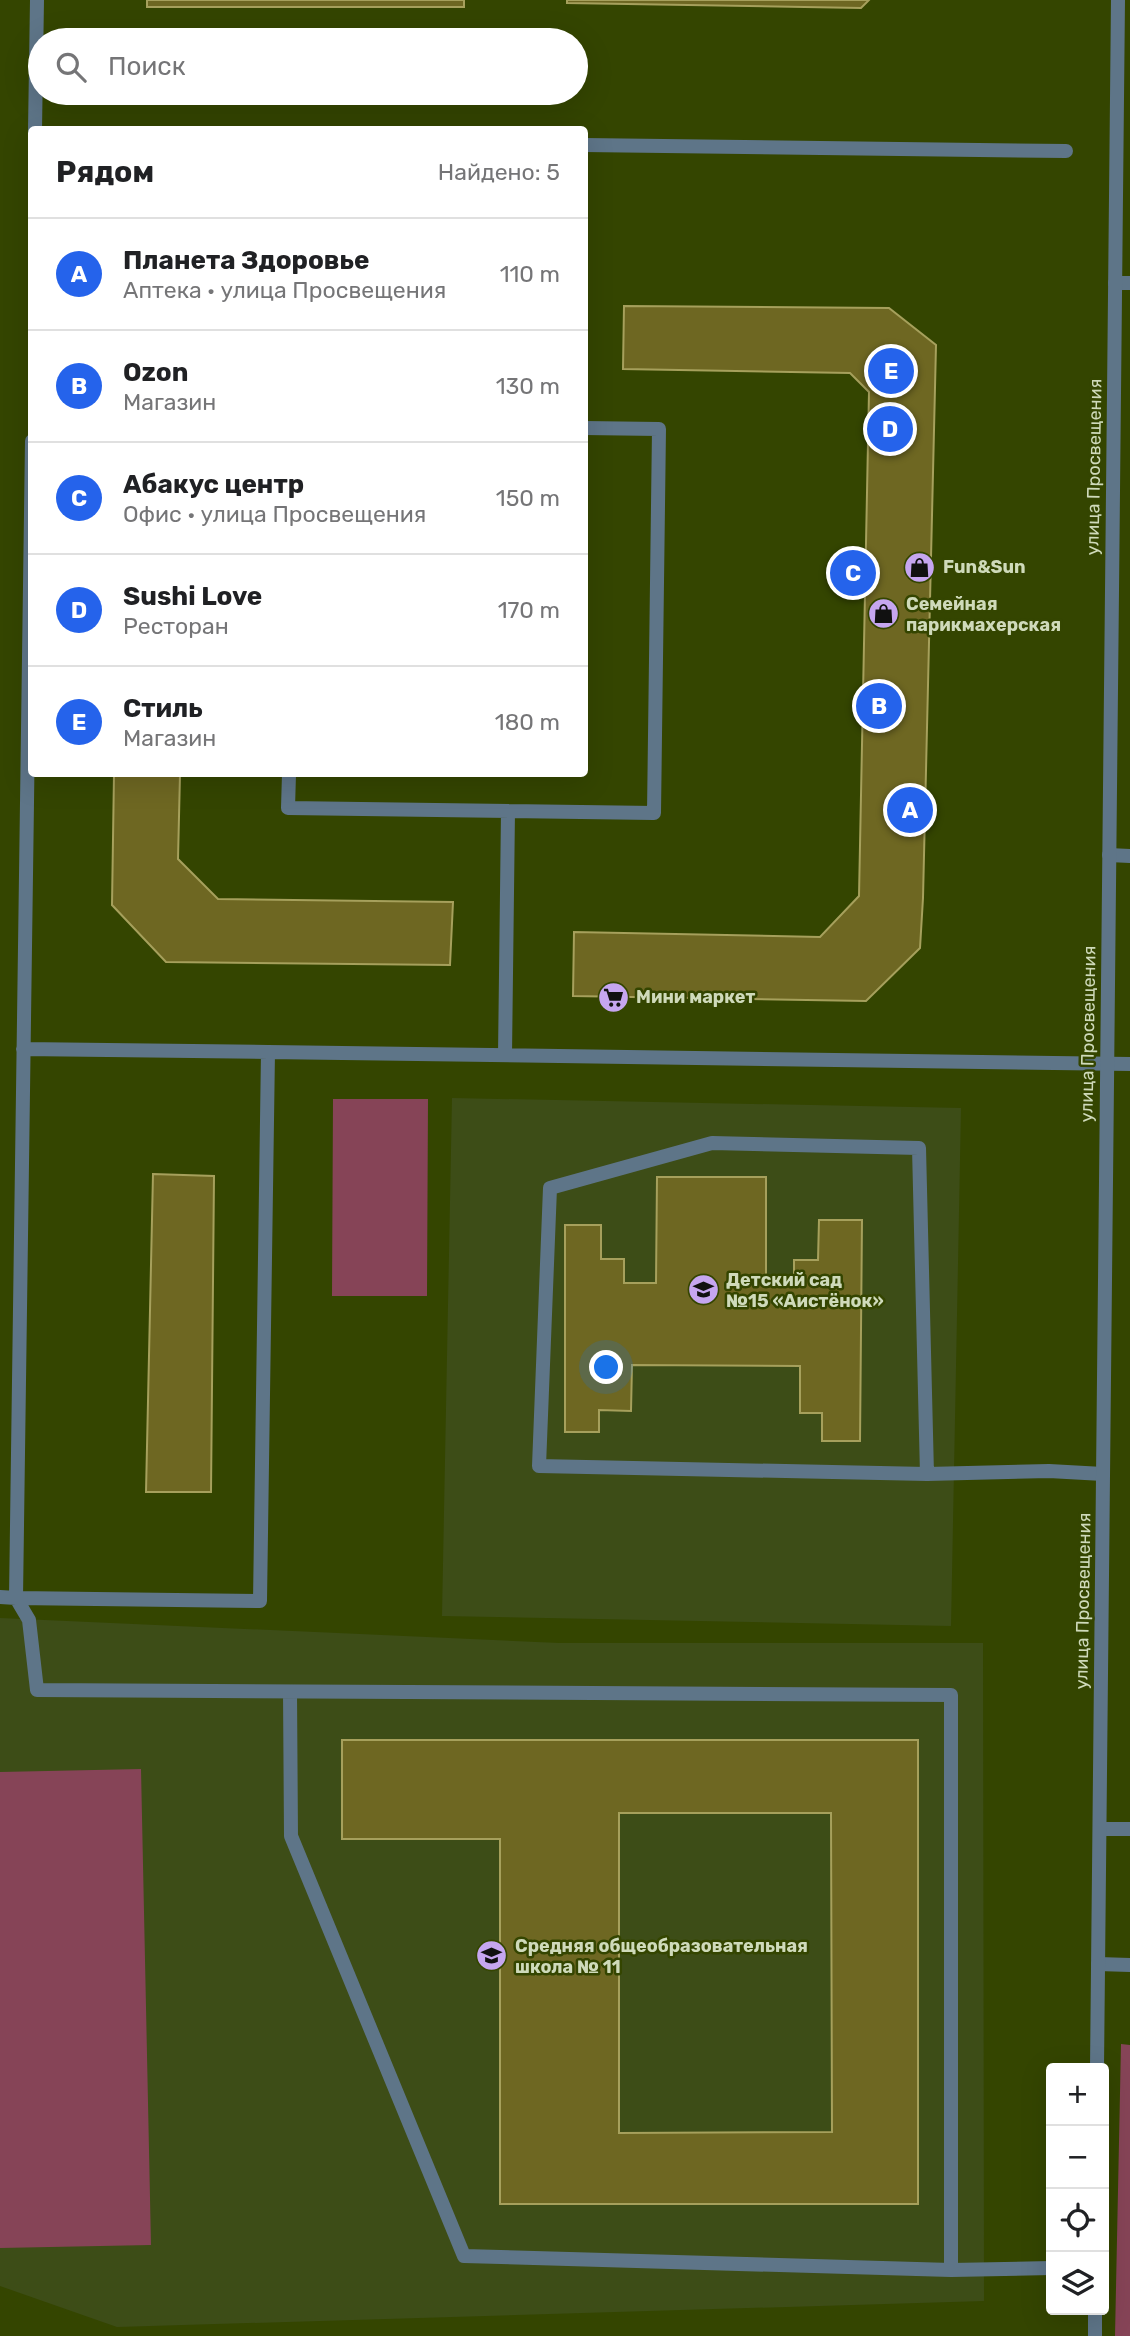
<!DOCTYPE html>
<html lang="ru">
<head>
<meta charset="utf-8">
<style>
  :root { --surface:#fff; --page:#f6f6f6; --text:#202124; --muted:#757577; --line:#e0e0e0; --accent:#2563eb }
  body { margin:0; font-family:Rubik,sans-serif; background:var(--page); color:var(--text) }
  .controls { position:absolute; right:21px; bottom:21px; display:grid; overflow:hidden; border-radius:7px; box-shadow:0 7px 28px #0002 }
  .controls button { width:63px; height:63px; display:grid; place-items:center; padding:0; border:0; border-bottom:2px solid var(--line); background:var(--surface); color:var(--text); font:35px sans-serif }
  .you { position:absolute; left:607px; top:1368px; width:24px; height:24px; margin:-18px; border:5px solid #fff; border-radius:50%; background:#1a73e8; box-shadow:0 0 0 10px #1a73e833 }
  .badge { display:grid; place-items:center; width:46px; height:46px; border-radius:50%; background:var(--accent); color:#fff; font-size:23px; font-weight:700 }
  .pin { position:absolute; translate:-50% -50%; border:4px solid #fff; box-shadow:0 2px 7px #0006 }
  .list { margin:0; padding:0; list-style:none }
  h2 { display:flex; justify-content:space-between; align-items:center; height:91px; margin:0; padding:0 28px; font-size:30px }
  h2 small { font-size:23px; font-weight:400; color:var(--muted) }
  .list li { display:grid; grid-template-columns:46px 1fr auto; gap:21px; align-items:center; box-sizing:border-box; height:112px; padding:0 28px; border-top:2px solid var(--line) }
  .list b { display:block; font-size:26px; white-space:nowrap }
  .list p { margin:0; font-size:23px; white-space:nowrap; color:var(--muted) }
  .list em { font-size:23px; font-style:normal; color:var(--muted) }
  .icon { flex:none; width:38px; height:38px; fill:none; stroke:currentColor; stroke-width:2; stroke-linecap:round; stroke-linejoin:round }
  .map { position:relative; flex:none; width:1130px; height:2336px; overflow:hidden }
  .search { position:absolute; background:var(--surface); box-shadow:0 7px 28px #0002; left:28px; top:28px; width:560px; height:77px; display:flex; align-items:center; gap:18px; box-sizing:border-box; padding:0 24px; border-radius:38px; color:var(--muted); font-size:26px }
  .panel { position:absolute; background:var(--surface); box-shadow:0 7px 28px #0002; left:28px; top:126px; width:560px; height:651px; border-radius:7px }
  .map>svg:first-child { display:block }
</style>
</head>
<body>
<div class="map">
<svg width="1130" height="2336" viewBox="0 0 1130 2336">
  <rect width="100%" height="100%" fill="#344500"/>
  <path fill="#3d4d17" d="M 452,1098 L 961,1108 L 951,1626 L 442,1616 Z
    M 0,1618 L 559,1643 L 983,1643 L 984,2301 L 117,2327 L 0,2286 Z"/>
  <path fill="#864457" d="M 333,1099 L 428,1099 L 427,1296 L 332,1296 Z
    M 141,1769 L 151,2245 L 0,2248 L 0,1772 Z
    M 1121,2044 L 1130,2045 L 1130,2336 L 1115,2336 Z"/>
  <path fill="#6e6722" stroke="#a6a05c" stroke-width="2" fill-rule="evenodd" d="M 147,0 L 464,0 L 464,7 L 147,7 Z
    M 567,0 L 869,0 L 861,8 L 567,3 Z
    M 624,306 L 889,308 L 936,345 L 923,898 L 920,948 L 866,1001 L 573,996 L 574,932 L 820,937 L 859,896 L 869,392 L 850,373 L 623,369 Z
    M 114,774 L 180,774 L 178,859 L 218,899 L 453,902 L 450,965 L 166,962 L 112,905 Z
    M 153,1174 L 214,1176 L 211,1492 L 146,1492 Z
    M 657,1177 L 766,1177 L 766,1279 L 794,1280 L 794,1260 L 818,1260 L 819,1220 L 862,1220 L 860,1441 L 822,1441 L 822,1413 L 800,1413 L 800,1366 L 632,1365 L 631,1411 L 599,1410 L 599,1432 L 565,1432 L 565,1225 L 601,1225 L 601,1259 L 624,1259 L 624,1283 L 656,1283 Z
    M 342,1740 L 918,1740 L 918,2204 L 500,2204 L 500,1839 L 342,1839 ZM 619,1813 L 831,1813 L 832,2132 L 619,2133 Z"/>
  <g fill="none" stroke-linecap="round" stroke-linejoin="round">
    <path stroke="#5e7588" stroke-width="14" d="M 35,130 L 37,0
      M 584,145 L 1066,151
      M 1115,283 L 1130,283
      M 32,441 L 16,1598 L 260,1601 L 268,1052 L 1130,1064
      M 289,774 L 288,808 L 654,813 L 659,429 L 584,428
      M 1109,855 L 1130,856
      M 23,1049 L 268,1052
      M 505,1055 L 508,811
      M 927,1474 L 919,1148 L 712,1143 L 550,1188 L 539,1466 L 927,1474 L 1049,1471 L 1103,1474
      M 0,1597 L 16,1598 L 29,1620 L 37,1690 L 951,1695 L 951,2270
      M 290,1692 L 291,1836 L 464,2256 L 951,2270 L 1051,2268
      M 1100,1829 L 1130,1829
      M 1098,1964 L 1130,1965"/>
    <path stroke="#5e7588" stroke-width="14" d="M 1097,2068 L 1118,0
      M 1095,2336 L 1095,2310"/>
  </g>
  <defs>
    <symbol id="shop-disc" viewBox="-11 -11 22 22"><circle r="9.5" fill="#c6a6f0" stroke="#344500"/><path d="M-5-2.5h2.3a2.7 3.5 0 0 1 5.4 0H5L5.5 6h-11ZM-1.5-2.5h3a1.5 2.3 0 0 0-3 0Z" fill="#111"/></symbol>
    <symbol id="supermarket-disc" viewBox="-11 -11 22 22"><circle r="9.5" fill="#c6a6f0" stroke="#344500"/><path d="M-6-5.5h2.5l.6 2H6L4.5 2H-2.5L-4.4-4H-6ZM-1.5 3.2a1.3 1.3 0 1 0 .1 0ZM3 3.2a1.3 1.3 0 1 0 .1 0Z" fill="#111"/></symbol>
    <symbol id="school-disc" viewBox="-11 -11 22 22"><circle r="9.5" fill="#c6a6f0" stroke="#344500"/><path d="M0-5L7-2L0 1L-7-2ZM-4 1L0 2.5L4 1V4Q0 6-4 4Z" fill="#111"/></symbol>
  </defs>
  <g fill-rule="evenodd">
    <use href="#shop-disc" x="902" y="550" width="35" height="35"/>
    <use href="#shop-disc" x="866" y="596" width="35" height="35"/>
    <use href="#supermarket-disc" x="596" y="980" width="35" height="35"/>
    <use href="#school-disc" x="686" y="1272" width="35" height="35"/>
    <use href="#school-disc" x="474" y="1938" width="35" height="35"/>
  </g>
  <g text-anchor="middle" dominant-baseline="central" stroke-width="5" stroke-linejoin="round" paint-order="stroke">
    <g font-size="18" fill="#cfdaba" stroke="#344500">
      <text transform="translate(1094 467) rotate(-89)">улица Просвещения</text>
      <text transform="translate(1088 1034) rotate(-89)">улица Просвещения</text>
      <text transform="translate(1083 1601) rotate(-89)">улица Просвещения</text>
    </g>
    <g font-size="18" font-weight="bold" fill="#cfdaba" stroke="#344500" text-anchor="start">
      <text x="943" y="567">Fun&amp;Sun</text>
      <text x="906" y="604">Семейная<tspan x="906" dy="21">парикмахерская</tspan></text>
      <text x="636" y="997">Мини маркет</text>
      <text x="726" y="1280">Детский сад<tspan x="726" dy="21">№15 «Аистёнок»</tspan></text>
      <text x="515" y="1946">Средняя общеобразовательная<tspan x="515" dy="21">школа № 11</tspan></text>
    </g>
  </g>
</svg>
<div class="controls">
<button>+</button>
<button>−</button>
<button><svg class="icon" aria-label="locate" viewBox="0 0 24 24"><circle cx="12" cy="12" r="6"/><path d="M12 2v4M12 18v4M2 12h4M18 12h4"/></svg></button>
<button><svg class="icon" aria-label="layers" viewBox="0 0 24 24"><path d="M12 4l9 5-9 5-9-5zM3 14l9 5 9-5"/></svg></button>
</div>
<div class="you"></div>
<div class="pin badge" style="left:910px;top:810px">A</div>
<div class="pin badge" style="left:879px;top:706px">B</div>
<div class="pin badge" style="left:853px;top:573px">C</div>
<div class="pin badge" style="left:890px;top:429px">D</div>
<div class="pin badge" style="left:891px;top:371px">E</div>
<div class="search"><svg class="icon" aria-label="search" viewBox="0 0 24 24"><circle cx="10" cy="10" r="6"/><path d="M15 15l6 6"/></svg>Поиск</div>
<section class="panel">
<h2>Рядом<small>Найдено: 5</small></h2>
<ul class="list">
<li><span class="badge">A</span><div><b>Планета Здоровье</b><p>Аптека · улица Просвещения</p></div><em>110 m</em></li>
<li><span class="badge">B</span><div><b>Ozon</b><p>Магазин</p></div><em>130 m</em></li>
<li><span class="badge">C</span><div><b>Абакус центр</b><p>Офис · улица Просвещения</p></div><em>150 m</em></li>
<li><span class="badge">D</span><div><b>Sushi Love</b><p>Ресторан</p></div><em>170 m</em></li>
<li><span class="badge">E</span><div><b>Стиль</b><p>Магазин</p></div><em>180 m</em></li>
</ul>
</section>
</div>
</body>
</html>
